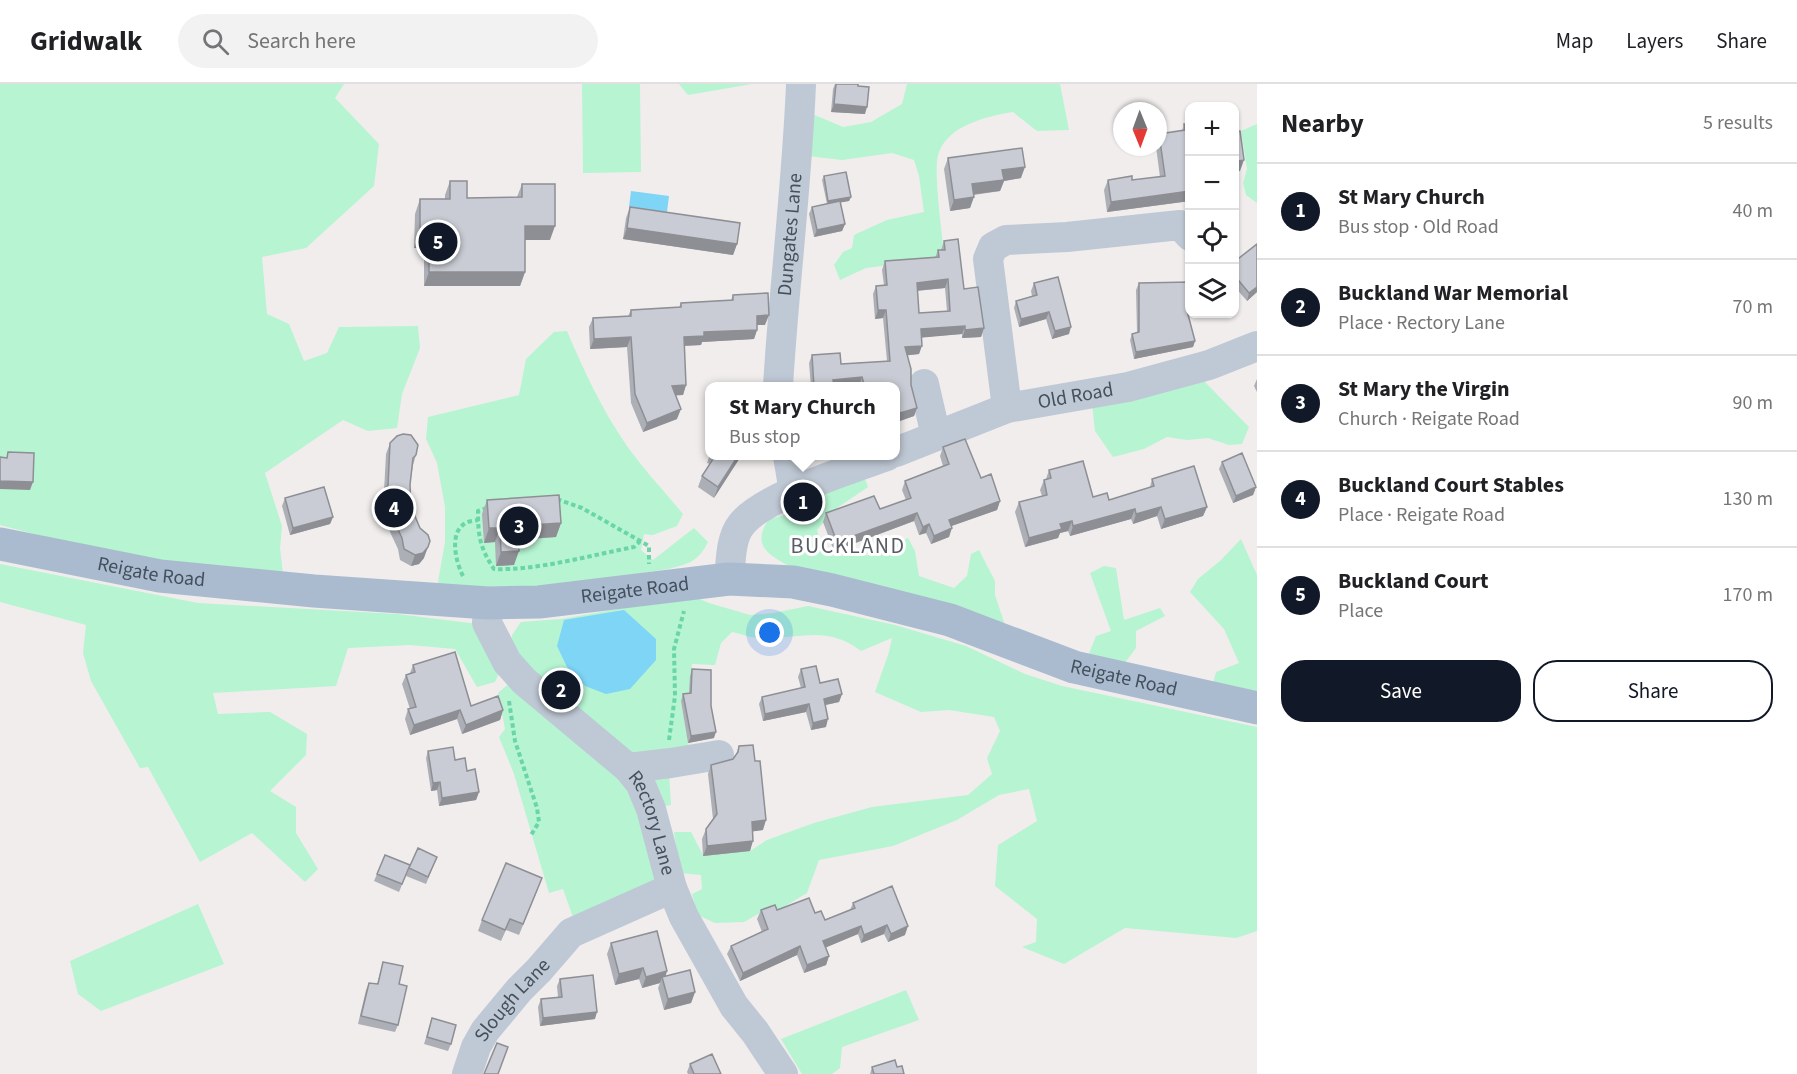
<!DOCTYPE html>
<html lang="en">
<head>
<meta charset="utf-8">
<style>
  :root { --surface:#fff; --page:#f2f2f2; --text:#202124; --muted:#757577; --line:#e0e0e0; --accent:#111827 }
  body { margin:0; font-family:"Source Sans 3",sans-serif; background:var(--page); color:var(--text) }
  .controls { position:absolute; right:18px; top:18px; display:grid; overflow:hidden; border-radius:12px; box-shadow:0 2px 4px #0004 }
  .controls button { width:54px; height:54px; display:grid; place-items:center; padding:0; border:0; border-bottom:2px solid var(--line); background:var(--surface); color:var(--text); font:30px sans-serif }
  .compass { position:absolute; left:1113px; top:18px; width:54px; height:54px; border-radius:50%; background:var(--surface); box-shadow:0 2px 4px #0004; rotate:179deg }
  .you { position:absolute; left:770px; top:549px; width:21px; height:21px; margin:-15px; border:4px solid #fff; border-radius:50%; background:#1a73e8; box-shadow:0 0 0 9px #1a73e833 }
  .badge { display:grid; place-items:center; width:39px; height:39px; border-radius:50%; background:var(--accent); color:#fff; font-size:20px; font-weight:700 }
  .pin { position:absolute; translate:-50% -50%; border:3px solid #fff; box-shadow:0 2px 6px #0006 }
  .popup { position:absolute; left:705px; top:298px; width:195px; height:78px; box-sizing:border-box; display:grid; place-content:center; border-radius:12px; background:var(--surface); filter:drop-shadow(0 2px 4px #0005); font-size:20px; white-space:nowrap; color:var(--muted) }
  .popup b { font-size:22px; color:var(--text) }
  .popup::after { content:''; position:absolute; left:50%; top:100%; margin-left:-12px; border:12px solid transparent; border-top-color:var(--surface) }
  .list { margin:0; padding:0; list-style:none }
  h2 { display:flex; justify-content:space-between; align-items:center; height:78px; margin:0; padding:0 24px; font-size:26px }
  h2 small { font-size:20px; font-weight:400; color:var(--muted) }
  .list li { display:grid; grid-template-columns:39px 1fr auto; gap:18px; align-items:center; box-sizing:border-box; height:96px; padding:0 24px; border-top:2px solid var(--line) }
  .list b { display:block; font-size:22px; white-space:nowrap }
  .list p { margin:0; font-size:20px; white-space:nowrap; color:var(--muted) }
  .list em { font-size:20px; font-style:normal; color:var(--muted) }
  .actions { display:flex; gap:12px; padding:18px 24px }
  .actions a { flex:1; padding:14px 0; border:2px solid var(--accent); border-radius:24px; text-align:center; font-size:21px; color:var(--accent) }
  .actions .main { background:var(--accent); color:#fff }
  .icon { flex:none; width:33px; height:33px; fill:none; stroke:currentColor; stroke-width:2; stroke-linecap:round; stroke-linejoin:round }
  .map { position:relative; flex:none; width:1257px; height:990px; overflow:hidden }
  header { display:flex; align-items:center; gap:36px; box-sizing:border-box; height:84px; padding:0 30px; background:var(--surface); border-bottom:2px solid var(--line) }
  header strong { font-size:28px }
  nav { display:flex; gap:33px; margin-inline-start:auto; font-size:21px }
  .search { width:420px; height:54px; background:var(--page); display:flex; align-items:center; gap:15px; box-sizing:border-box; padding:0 21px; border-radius:33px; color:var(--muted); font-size:22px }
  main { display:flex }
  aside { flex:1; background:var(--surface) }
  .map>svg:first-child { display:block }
</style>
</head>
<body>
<header>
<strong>Gridwalk</strong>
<div class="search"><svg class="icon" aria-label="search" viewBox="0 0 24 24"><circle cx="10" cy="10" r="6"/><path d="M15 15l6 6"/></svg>Search here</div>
<nav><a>Map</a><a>Layers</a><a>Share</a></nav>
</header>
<main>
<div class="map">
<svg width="1257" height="990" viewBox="0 0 1257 990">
  <rect width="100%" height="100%" fill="#f1eded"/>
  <path fill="#b6f4d2" d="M 0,0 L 344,0 L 335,14 L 379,60 L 374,102 L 306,164 L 262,173 L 267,230 L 289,240 L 304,277 L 327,269 L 339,243 L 418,242 L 420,264 L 402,310 L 397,344 L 368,347 L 343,336 L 265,389 L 282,442 L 280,464 L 283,490 L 178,480 L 68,459 L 0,441 Z
    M 582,0 L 640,0 L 641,88 L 583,89 Z
    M 679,0 L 752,0 L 688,11 Z
    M 907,0 L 1060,0 L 1069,46 L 1037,47 L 1013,28 C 988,32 949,41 939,68 C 932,85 943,151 944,174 L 866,184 L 840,196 L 834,181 L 843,168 L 852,164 L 854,151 L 887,136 L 924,128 L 919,92 L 914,76 L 892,69 L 842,76 L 808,72 L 810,29 L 843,43 L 871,38 L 902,20 Z
    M 1257,40 L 1257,119 L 1246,111 L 1243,99 L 1247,85 L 1241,47 Z
    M 567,247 C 584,287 602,326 627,362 C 644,386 665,408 683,430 L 677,442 L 653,451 L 644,450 L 641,466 L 653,476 L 694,444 L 708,458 C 698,478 688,480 668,485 L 535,506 L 442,504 L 438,498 L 445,458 L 445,423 L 437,379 L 426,355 L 428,333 L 519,311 L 526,275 L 554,248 Z
    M 1203,296 L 1249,343 L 1242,360 L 1229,361 L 1208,354 L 1187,356 L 1167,353 L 1144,365 L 1113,373 L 1095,347 L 1092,320 Z
    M 864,392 L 868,403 L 834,426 L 817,446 L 822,466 L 834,472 L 872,471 L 908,454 L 915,467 L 919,492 L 954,504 L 967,492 L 971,470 L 979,466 L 995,497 L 995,511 L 1004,538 L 1001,542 L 789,482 C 766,470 752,460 769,435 L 790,430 L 795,425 L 802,434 L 813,430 L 810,419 L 819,409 Z
    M 1241,455 L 1257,491 L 1257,608 L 1213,599 L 1216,588 L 1239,579 L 1224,545 L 1190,508 L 1198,495 L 1221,476 Z
    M 0,480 L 198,519 L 397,530 L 478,540 L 501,585 L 495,598 L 477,603 L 455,565 L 410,561 L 348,564 L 336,602 L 213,609 L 218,630 L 270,628 L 307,650 L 306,671 L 270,707 L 296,723 L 296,749 L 318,785 L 305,798 L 252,749 L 200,778 L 148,683 L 140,684 L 91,597 L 83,569 L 86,541 L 0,518 Z
    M 1104,482 L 1116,484 L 1124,536 L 1160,524 L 1165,532 L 1136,547 L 1136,564 L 1124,580 L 1088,572 L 1096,552 L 1111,547 L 1090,489 Z
    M 692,512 L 709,519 L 750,531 L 773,529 L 808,522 L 895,541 L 966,562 L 1025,590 L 1062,602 L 1257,643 L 1257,847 L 1236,854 L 1125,844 L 1064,880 L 1022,863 L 1036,858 L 1037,835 L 995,802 L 998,761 L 1037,737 L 1029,705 L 999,711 L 957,736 L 893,762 L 819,776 L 807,809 L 777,827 L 767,825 L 744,838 L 715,839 L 698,831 L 692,810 L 702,805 L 701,791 L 680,789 L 674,748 L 691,748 L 703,771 L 750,767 L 767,756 L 814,739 L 872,723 L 968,711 L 992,690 L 987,674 L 1000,647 L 994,633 L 949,626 L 921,628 L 875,608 L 889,568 L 892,554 L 861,567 C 825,540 800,556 760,554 C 751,554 741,550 732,548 L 721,559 L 715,581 L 692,580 L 689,615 L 681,617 L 690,669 L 668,672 L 671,721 L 666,722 L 644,688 L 513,568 L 512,551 L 521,538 L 561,535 Z
    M 511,598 L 617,686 L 659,774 L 655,801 L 575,839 L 563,805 L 549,809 L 514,690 L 499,653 L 505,645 L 498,609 Z
    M 198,820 L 224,880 L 101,927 L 78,910 L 70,877 Z
    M 906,906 L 919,936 L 842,963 L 840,984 L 832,990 L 802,990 L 781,955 Z"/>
  <path fill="#7ed5f6" d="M 631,107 L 669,112 L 667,128 L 629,123 Z
    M 624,526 L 656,555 L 656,576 L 630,605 L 606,610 L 585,602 L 567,583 L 557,562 L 564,536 Z"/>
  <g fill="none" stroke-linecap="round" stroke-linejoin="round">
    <path stroke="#6ad5a7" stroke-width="4" stroke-dasharray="4.5 3" stroke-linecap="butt" d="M 557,415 L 582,424 L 649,462 L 649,480
      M 487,424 L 478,427 C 478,452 480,464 494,485 C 535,487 592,471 634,463 L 640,457
      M 463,492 C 456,479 449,450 464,440 C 467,437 474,437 478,436
      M 509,617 L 515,657 L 537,724 L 539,738 L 531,751
      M 669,656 L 675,612 L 674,565 L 684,527"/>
    <g stroke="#bfc9d5" stroke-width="30">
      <path d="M 924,300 L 936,352"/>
      <path id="s1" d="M 778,302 C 784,202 797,101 801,0"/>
      <path d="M 1007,324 L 988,175 L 993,163 L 1006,156 L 1067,153 L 1180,141 L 1190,152"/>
      <path id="s2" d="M 896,368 L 1007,324 L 1128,303 L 1209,281 L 1257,262"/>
      <path d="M 788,372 L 794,408"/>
      <path d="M 729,495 C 731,479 730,455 741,441 C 761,413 852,385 887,372"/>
      <path id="s3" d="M 488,519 L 487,539 L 507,578 L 524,597 L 628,684 L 640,699 L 651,725 L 672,804 L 684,833 L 734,922 L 755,948 L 783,990"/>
      <path d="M 628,684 L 671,679 L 719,671"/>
      <path id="s4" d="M 467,990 L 476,963 L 485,947 L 519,906 L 539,886 L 571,849 L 672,804"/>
    </g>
    <path stroke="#aabbd0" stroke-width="33" id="s5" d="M 0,460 L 160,492 L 314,507 L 488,519 L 539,518 L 729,495 L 793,498 L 832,506 L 950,536 L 1074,583 L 1257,624"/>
  </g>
  <path fill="#adafb6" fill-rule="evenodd" d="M 835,0 L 858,0 L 865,30 L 831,28 L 833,5 Z
    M 1184,40 L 1190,40 L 1190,117 L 1107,128 L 1104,106 L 1108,96 L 1132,96 L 1160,93 L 1156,63 L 1158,63 L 1158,53 L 1159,50 L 1182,47 Z
    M 948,74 L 1021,94 L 1004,97 L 1000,107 L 974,111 L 970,124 L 950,127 L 944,85 Z
    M 824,92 L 851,113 L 849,117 L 840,118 L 845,140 L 842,147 L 814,153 L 809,130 L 812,123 L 827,120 L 822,96 Z
    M 450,97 L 467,114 L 517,113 L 522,100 L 550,156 L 525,156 L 525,188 L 520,202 L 424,202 L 424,164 L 414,164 L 415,130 L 420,115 L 445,115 L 445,111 Z
    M 630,123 L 737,160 L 733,171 L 623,155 L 626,134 Z
    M 944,157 L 964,205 L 984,244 L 981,253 L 962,254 L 962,250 L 922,253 L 919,270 L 907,271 L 911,301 L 917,324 L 914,332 L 897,338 L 896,303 L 811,303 L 809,279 L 812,271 L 841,280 L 887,277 L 883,234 L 875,235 L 873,210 L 876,202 L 884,201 L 882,186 L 885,177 L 935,174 L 938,166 L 941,166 ZM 945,204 L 947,227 L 919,229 L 917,207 Z
    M 1257,160 L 1257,208 L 1247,217 L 1234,202 L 1234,178 Z
    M 1034,199 L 1069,250 L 1052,255 L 1046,235 L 1019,243 L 1014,224 L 1016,217 L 1032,212 L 1031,207 Z
    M 1139,199 L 1188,229 L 1195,257 L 1193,263 L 1134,275 L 1130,256 L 1132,250 L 1137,249 L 1136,206 Z
    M 733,211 L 765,241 L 757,241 L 757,246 L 754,255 L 702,258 L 701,261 L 684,262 L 686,301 L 683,311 L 675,311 L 677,335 L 643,348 L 631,319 L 627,263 L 590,265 L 589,243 L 593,234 L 628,232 L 631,226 L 679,223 L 681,219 L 731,216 Z
    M 1257,295 L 1257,308 L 1254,302 Z
    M 390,359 L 416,371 L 413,381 L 410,401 L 411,423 L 424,474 L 419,480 L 411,482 L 400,476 L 398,465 L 390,448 L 387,435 L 382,434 L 381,415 L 384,407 L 386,370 Z
    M 943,363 L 981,394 L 1000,417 L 997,426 L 951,442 L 949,453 L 931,460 L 926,449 L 919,451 L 914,437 L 834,467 L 823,438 L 826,429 L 880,425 L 906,416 L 902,406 L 905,397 L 943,382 L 940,372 Z
    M 710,370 L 710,372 L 741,372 L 714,414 L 698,403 L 702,392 L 710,380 L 707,379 Z
    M 1222,378 L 1256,403 L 1253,411 L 1233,419 L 1219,385 Z
    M 1049,386 L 1093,413 L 1109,416 L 1150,403 L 1152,395 L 1207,423 L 1203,432 L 1161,445 L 1157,432 L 1133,440 L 1131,435 L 1070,452 L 1068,447 L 1060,449 L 1058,454 L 1025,463 L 1015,428 L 1019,418 L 1042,412 L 1040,406 L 1044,396 L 1046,395 Z
    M 285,414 L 333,433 L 330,440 L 290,451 L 282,422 Z
    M 487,416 L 561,439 L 556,453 L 518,456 L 514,481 L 496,482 L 495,458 L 484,459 L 482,430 Z
    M 413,581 L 471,622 L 503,626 L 500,636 L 462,650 L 457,635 L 410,651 L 405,635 L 408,625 L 410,625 L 402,600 L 406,591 L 410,589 Z
    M 692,585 L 711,622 L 714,654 L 688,659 L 681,617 L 683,610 L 689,609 L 690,592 Z
    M 801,585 L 820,599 L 842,610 L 839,618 L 825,621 L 826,643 L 811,646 L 806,628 L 763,637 L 759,620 L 762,613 L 801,604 L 798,593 Z
    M 739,662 L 763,746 L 753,747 L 750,767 L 703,772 L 702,755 L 706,745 L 713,735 L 708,690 L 711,681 L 733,675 L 736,671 Z
    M 428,667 L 455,676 L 467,687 L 479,708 L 476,716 L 439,722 L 437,706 L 431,707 L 426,674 Z
    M 437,773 L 426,800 L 406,792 L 409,784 Z
    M 407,789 L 399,808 L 374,797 L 377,790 Z
    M 538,805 L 519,851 L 506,846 L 501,857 L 478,847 L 482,836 Z
    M 853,819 L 905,851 L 888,858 L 884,850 L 861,859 L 858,850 L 826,863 L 829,872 L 826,881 L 804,889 L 797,871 L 740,897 L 727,870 L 731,862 L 762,848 L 757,835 L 761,826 L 777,826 L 815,829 L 825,836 L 850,826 Z
    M 611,859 L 666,892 L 695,908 L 691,919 L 664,926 L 658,904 L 660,899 L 642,904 L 639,895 L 615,901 L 607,870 Z
    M 383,878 L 399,900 L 398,941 L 395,948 L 358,940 L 366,906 L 369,899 L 377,900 Z
    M 560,895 L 595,935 L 540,942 L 538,923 L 541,915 L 558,913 L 557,902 Z
    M 432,934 L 451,960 L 448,967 L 424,960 Z
    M 690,980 L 721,990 L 688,990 L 687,988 Z
    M 872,983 L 904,990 L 870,990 Z"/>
  <path fill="#8d8f94" d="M 834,20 L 867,23 L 865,30 L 831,28 Z
    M 1244,76 L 1240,87 L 1234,88 L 1234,78 Z
    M 1025,83 L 1021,94 L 1004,97 L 1000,107 L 968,111 L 972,100 L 1002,86 Z
    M 1190,107 L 1190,117 L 1107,128 L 1111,118 Z
    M 851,113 L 849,117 L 827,121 L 828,117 Z
    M 974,113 L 970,124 L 950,127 L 954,116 Z
    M 845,140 L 842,147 L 814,153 L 817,146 Z
    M 525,142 L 555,142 L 550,156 L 520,156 Z
    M 627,144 L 737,160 L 733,171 L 623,155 Z
    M 429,149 L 424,164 L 414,164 L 420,150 Z
    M 429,188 L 525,188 L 520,202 L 424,202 Z
    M 948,195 L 945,204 L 913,207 L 917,199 Z
    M 1257,203 L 1257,208 L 1247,217 L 1249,209 Z
    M 1190,222 L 1190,229 L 1184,229 L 1186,223 Z
    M 878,226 L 886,226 L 883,234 L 875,235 Z
    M 1049,228 L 1046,235 L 1019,243 L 1021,235 Z
    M 769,231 L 765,241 L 753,241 L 757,232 Z
    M 965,242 L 962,250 L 918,254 L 921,245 Z
    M 1071,243 L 1069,250 L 1052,255 L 1055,247 Z
    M 984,244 L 981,253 L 962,254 L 965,246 Z
    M 757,246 L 754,255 L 702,258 L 701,261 L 680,262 L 684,253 L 704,248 Z
    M 631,253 L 627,263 L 590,265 L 594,255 Z
    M 1195,257 L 1193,263 L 1134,275 L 1136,268 Z
    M 922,262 L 919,270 L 902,272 L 905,263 Z
    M 862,293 L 859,302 L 831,303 L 833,296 Z
    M 686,301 L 683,311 L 668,312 L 672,302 Z
    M 917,324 L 914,332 L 897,338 L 900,329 Z
    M 681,325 L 677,335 L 643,348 L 647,339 Z
    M 738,372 L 741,372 L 714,414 L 718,403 Z
    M 0,397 L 33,398 L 30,406 L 0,405 Z
    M 1256,403 L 1253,411 L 1233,419 L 1236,412 Z
    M 1000,417 L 997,426 L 946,444 L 949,436 Z
    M 1161,423 L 1157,432 L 1133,440 L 1136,430 Z
    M 1207,423 L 1203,432 L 1161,445 L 1165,435 Z
    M 1135,425 L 1131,435 L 1070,452 L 1073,442 Z
    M 917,429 L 914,437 L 834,467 L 837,458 Z
    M 333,433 L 330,440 L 290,451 L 293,444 Z
    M 1072,437 L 1068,447 L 1060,449 L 1058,454 L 1025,463 L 1029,454 L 1060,440 Z
    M 561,439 L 556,453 L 512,456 L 517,442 Z
    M 929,440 L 926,449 L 919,451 L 923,443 Z
    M 489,444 L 500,444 L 495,458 L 484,459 Z
    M 952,444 L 949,453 L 931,460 L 934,452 Z
    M 428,463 L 424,474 L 419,480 L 411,482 L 415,471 Z
    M 519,467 L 514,481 L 496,482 L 501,468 Z
    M 842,610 L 839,618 L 821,622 L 824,615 Z
    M 809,620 L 806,628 L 763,637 L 765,630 Z
    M 460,626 L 457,635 L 410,651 L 414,641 Z
    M 503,626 L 500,636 L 462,650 L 466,641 Z
    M 828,635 L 826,643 L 811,646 L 813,639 Z
    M 716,648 L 714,654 L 688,659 L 691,652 Z
    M 440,698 L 437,706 L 431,707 L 433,699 Z
    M 479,708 L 476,716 L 439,722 L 442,714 Z
    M 766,736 L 763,746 L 749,748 L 752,738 Z
    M 753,757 L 750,767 L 703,772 L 707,762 Z
    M 887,841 L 884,850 L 861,859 L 864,851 Z
    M 861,842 L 858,850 L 820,866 L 823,857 Z
    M 908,842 L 905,851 L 888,858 L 891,850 Z
    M 800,862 L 797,871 L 740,897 L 743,889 Z
    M 829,872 L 826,881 L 804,889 L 807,881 Z
    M 643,884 L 639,895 L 615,901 L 619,890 Z
    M 667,887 L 664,898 L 662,893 L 660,899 L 642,904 L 646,893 Z
    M 695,908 L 691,919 L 664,926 L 668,915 Z
    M 597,928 L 595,935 L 540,942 L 543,934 Z"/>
  <path fill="#c9ccd4" stroke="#8d8f94" stroke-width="1.5" fill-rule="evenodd" d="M 836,0 L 858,0 L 858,2 L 869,3 L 867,23 L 834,20 Z
    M 1184,40 L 1190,40 L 1190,107 L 1111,118 L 1108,96 L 1132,92 L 1132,96 L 1165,92 L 1159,50 L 1185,46 Z
    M 1240,47 L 1244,76 L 1234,78 L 1234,48 Z
    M 1022,64 L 1025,83 L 1002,86 L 1004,96 L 972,100 L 974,113 L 954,116 L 948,74 Z
    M 846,88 L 851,113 L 828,117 L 824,92 Z
    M 450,97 L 467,97 L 467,114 L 522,113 L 522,100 L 555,100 L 555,142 L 525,142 L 525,188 L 429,188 L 429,149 L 420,150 L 420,115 L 450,115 Z
    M 840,117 L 845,140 L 817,146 L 812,123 Z
    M 630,123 L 740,139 L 737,160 L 627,144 Z
    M 958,155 L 964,205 L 978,203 L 984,244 L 965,246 L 965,242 L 921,245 L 922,262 L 905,263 L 911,285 L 911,301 L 917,324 L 900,329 L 896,317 L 896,303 L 865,303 L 862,293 L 833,296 L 834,303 L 814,303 L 812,271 L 840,269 L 841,280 L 890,277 L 886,226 L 878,226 L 876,202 L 887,201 L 885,177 L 939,173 L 938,166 L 945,166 L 944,157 ZM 948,195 L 950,227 L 919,229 L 917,199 Z
    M 1257,160 L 1257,203 L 1249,209 L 1234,191 L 1234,178 Z
    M 1058,193 L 1071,243 L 1055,247 L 1049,228 L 1021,235 L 1016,217 L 1037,211 L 1034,199 Z
    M 1190,198 L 1190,222 L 1186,223 L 1195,257 L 1136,268 L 1132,250 L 1139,248 L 1139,199 Z
    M 768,209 L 769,231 L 757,232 L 757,246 L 704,248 L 704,252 L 684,253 L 686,301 L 672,302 L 681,325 L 647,339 L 635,310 L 631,253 L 594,255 L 593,234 L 631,232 L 631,226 L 681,223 L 681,219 L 733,216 L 733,211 Z
    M 403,350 L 411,351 L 418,361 L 416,371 L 413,374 L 410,401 L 411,423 L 420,444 L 428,451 L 430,457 L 428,463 L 423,469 L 415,471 L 404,465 L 402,454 L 394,437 L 391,424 L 386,423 L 385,404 L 388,402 L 390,359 L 397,352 Z
    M 965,355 L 981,394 L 991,390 L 1000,417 L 949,436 L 952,444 L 934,452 L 929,440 L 923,443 L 917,429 L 837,458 L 826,429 L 874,412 L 880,425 L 911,414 L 905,397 L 949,380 L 943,363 Z
    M 8,368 L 34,369 L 33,398 L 0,397 L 0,373 L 7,374 Z
    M 1242,369 L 1256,403 L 1236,412 L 1222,378 Z
    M 715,372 L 738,372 L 718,403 L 702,392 Z
    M 1083,377 L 1093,413 L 1107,409 L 1109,416 L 1154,402 L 1152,395 L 1194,382 L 1207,423 L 1165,435 L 1161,423 L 1136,430 L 1135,425 L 1073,442 L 1072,437 L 1060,440 L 1062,445 L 1029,454 L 1019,418 L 1047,411 L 1044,396 L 1051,394 L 1049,386 Z
    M 324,403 L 333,433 L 293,444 L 285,414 Z
    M 559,411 L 561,439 L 517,442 L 519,467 L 501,468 L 500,444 L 489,444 L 487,416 Z
    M 455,568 L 471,622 L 498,612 L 503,626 L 466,641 L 460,626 L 414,641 L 408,625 L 416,623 L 406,591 L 415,588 L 413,581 Z
    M 816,582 L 820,599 L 838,595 L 842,610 L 824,615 L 828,635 L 813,639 L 809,620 L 765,630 L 762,613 L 805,603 L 801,585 Z
    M 692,585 L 711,586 L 711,622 L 716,648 L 691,652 L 683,610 L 691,609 Z
    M 753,661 L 755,677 L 760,677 L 766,736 L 752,738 L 753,757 L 707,762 L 706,745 L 717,730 L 711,681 L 733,675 L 738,668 L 739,662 Z
    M 453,663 L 455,676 L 465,674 L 467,687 L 475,685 L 479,708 L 442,714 L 440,698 L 433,699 L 428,667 Z
    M 418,764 L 437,773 L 428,793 L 409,784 Z
    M 385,771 L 410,781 L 402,800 L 377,790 Z
    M 506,779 L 542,794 L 523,840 L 510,835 L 505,846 L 482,836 Z
    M 892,802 L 908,842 L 891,850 L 887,841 L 864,851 L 861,842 L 823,857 L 829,872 L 807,881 L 800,862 L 743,889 L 731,862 L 768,845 L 761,826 L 775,821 L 777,826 L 809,814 L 815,829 L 821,827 L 825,836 L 855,824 L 853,819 Z
    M 657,847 L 667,887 L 646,893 L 643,884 L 619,890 L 611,859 Z
    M 383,878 L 403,882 L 399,900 L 407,902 L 398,941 L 361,932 L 369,899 L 378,900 Z
    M 690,886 L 695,908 L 668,915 L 662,893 Z
    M 593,891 L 597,928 L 543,934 L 541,915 L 562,913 L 560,895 Z
    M 432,934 L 456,941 L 451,960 L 427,953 Z
    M 497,959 L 508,963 L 498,990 L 484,990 Z
    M 712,970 L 721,990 L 694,990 L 690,980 Z
    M 895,976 L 897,983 L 902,982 L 904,990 L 874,990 L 872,983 Z"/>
  <g text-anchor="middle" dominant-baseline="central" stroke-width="6" stroke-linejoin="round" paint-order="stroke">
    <g font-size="20" fill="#44505d" stroke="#fff">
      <text stroke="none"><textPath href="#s1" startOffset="152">Dungates Lane</textPath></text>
      <text stroke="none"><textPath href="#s2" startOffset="189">Old Road</textPath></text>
      <text stroke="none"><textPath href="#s5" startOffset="154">Reigate Road</textPath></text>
      <text stroke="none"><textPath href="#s5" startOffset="640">Reigate Road</textPath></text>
      <text stroke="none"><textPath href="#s5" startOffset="1144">Reigate Road</textPath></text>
      <text stroke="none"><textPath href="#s3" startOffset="286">Rectory Lane</textPath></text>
      <text stroke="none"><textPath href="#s4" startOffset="88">Slough Lane</textPath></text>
    </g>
    <g font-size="22" letter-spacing="1.5" fill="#595d63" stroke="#fff">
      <text x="848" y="462">BUCKLAND</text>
    </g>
  </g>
</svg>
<div class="controls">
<button>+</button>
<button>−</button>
<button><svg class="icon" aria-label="locate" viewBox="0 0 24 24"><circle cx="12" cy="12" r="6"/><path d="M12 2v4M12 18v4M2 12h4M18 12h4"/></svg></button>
<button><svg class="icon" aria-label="layers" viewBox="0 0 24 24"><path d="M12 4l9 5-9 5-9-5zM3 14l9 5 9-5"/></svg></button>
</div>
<svg class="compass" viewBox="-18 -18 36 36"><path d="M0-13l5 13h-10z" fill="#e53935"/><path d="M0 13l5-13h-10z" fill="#757577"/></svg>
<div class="you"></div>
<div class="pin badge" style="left:803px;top:418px">1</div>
<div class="popup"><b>St Mary Church</b>Bus stop</div>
<div class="pin badge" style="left:561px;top:606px">2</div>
<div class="pin badge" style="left:519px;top:442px">3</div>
<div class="pin badge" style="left:394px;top:424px">4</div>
<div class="pin badge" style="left:438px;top:158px">5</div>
</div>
<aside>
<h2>Nearby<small>5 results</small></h2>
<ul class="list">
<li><span class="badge">1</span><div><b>St Mary Church</b><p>Bus stop · Old Road</p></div><em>40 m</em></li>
<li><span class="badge">2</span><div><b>Buckland War Memorial</b><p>Place · Rectory Lane</p></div><em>70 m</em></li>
<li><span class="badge">3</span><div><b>St Mary the Virgin</b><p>Church · Reigate Road</p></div><em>90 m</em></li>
<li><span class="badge">4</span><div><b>Buckland Court Stables</b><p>Place · Reigate Road</p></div><em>130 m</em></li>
<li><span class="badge">5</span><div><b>Buckland Court</b><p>Place</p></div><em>170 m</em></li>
</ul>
<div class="actions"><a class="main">Save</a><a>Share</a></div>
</aside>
</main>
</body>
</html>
